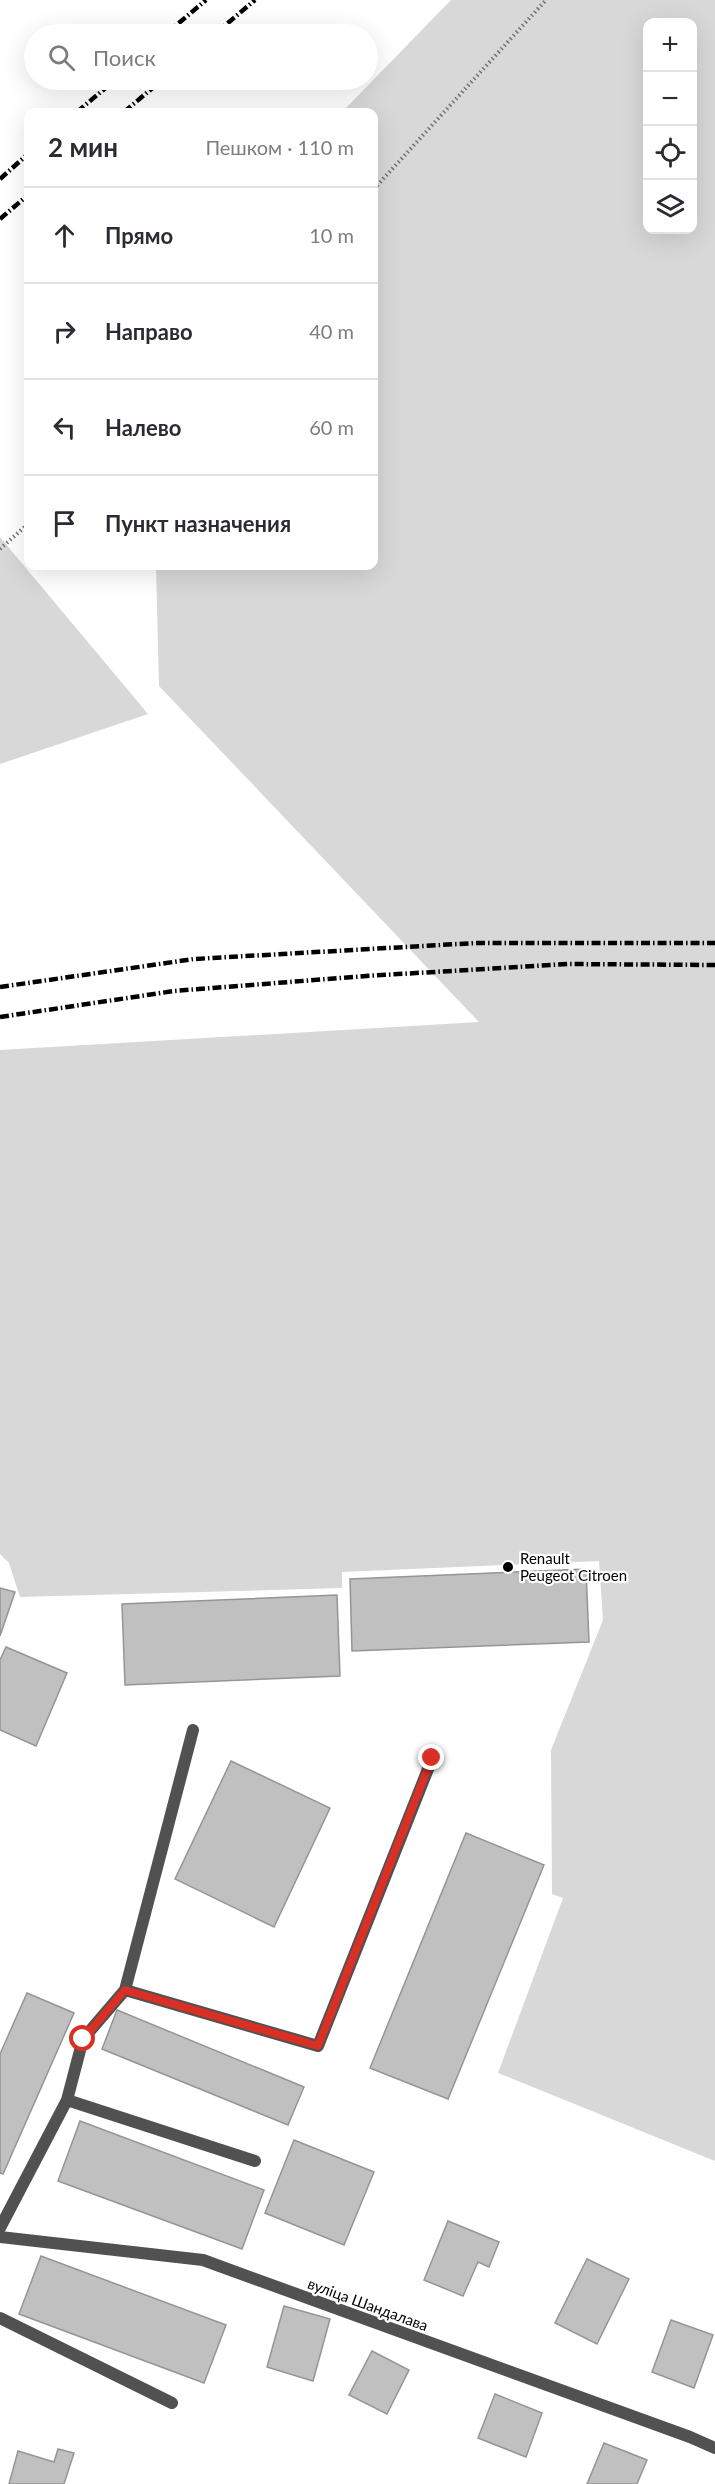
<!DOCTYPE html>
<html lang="ru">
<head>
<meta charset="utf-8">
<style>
  :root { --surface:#fff; --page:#f7f7f7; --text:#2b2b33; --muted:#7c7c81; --line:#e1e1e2 }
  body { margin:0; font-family:Lato,sans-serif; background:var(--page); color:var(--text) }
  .controls { position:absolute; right:18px; top:18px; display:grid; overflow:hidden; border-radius:12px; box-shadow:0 6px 24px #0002 }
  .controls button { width:54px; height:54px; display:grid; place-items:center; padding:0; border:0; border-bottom:2px solid var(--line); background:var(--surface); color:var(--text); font:30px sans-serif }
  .stop { position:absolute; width:18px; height:18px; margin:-14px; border:4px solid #d93025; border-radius:50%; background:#fff }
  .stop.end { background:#d93025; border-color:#fff; box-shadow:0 2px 6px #0008 }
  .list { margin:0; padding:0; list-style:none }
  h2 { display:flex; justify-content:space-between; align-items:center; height:78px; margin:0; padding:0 24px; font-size:26px }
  h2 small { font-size:20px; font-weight:400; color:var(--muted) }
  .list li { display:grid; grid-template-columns:39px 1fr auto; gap:18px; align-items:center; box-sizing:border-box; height:96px; padding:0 24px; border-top:2px solid var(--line) }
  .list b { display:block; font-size:22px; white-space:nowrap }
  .list em { font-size:20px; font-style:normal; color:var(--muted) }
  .icon { flex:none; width:33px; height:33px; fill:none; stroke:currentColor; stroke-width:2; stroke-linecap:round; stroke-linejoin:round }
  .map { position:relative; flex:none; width:715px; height:2484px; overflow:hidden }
  .search { position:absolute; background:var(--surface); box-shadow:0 6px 24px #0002; left:24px; top:24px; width:354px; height:66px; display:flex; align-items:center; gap:15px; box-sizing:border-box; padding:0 21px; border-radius:33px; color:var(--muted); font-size:22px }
  .panel { position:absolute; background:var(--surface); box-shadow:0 6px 24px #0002; left:24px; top:108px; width:354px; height:462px; border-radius:12px }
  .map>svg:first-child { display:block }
</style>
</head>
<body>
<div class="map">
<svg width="715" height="2484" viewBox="0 0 715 2484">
  <rect width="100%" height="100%" fill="#fff"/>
  <path fill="#d8d8d8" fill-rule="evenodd" d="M 451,0 L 715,0 L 715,2161 L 498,2073 L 563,1898 L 552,1894 L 551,1750 L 603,1620 L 599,1561 L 342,1572 L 342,1588 L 20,1597 L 9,1563 L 0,1554 L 0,1050 L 479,1022 L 159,686 L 156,566 L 374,566 L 374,112 L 342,112 ZM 648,22 L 692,22 L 692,230 L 648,230 Z
    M 0,537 L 148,714 L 0,764 Z"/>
  <path fill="#c0c0c0" stroke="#959595" stroke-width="1.5" d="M 586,1569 L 589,1642 L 352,1651 L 350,1579 Z
    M 0,1588 L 15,1592 L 0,1636 Z
    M 337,1595 L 340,1676 L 125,1685 L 122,1604 Z
    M 6,1647 L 67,1673 L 36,1746 L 0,1730 L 0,1660 Z
    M 231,1761 L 330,1808 L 274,1927 L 175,1879 Z
    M 466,1833 L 544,1865 L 448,2099 L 370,2068 Z
    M 27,1993 L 74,2013 L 3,2174 L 0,2173 L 0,2054 Z
    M 117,2010 L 304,2087 L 288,2125 L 102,2049 Z
    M 80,2121 L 264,2190 L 242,2249 L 58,2181 Z
    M 294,2140 L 374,2172 L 344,2245 L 265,2213 Z
    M 448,2221 L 499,2242 L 489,2267 L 478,2262 L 463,2296 L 424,2280 Z
    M 41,2256 L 226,2325 L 204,2383 L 19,2314 Z
    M 587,2259 L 629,2279 L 597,2344 L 555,2323 Z
    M 284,2306 L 330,2319 L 313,2381 L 267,2367 Z
    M 671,2320 L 713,2335 L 694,2388 L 652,2372 Z
    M 372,2351 L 409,2370 L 387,2414 L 349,2395 Z
    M 495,2394 L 542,2413 L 526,2457 L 478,2438 Z
    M 604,2443 L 647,2460 L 637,2484 L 587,2484 Z
    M 58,2449 L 74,2453 L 64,2484 L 9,2484 L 18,2451 L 54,2462 Z"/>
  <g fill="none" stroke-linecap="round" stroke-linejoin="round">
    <path stroke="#737373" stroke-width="4" stroke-dasharray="1.5 3" stroke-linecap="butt" d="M 374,189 L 546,0
      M 0,549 L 28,524"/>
    <path stroke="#515151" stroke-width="12" d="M 193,1730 L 125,1990 L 318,2046 L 432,1759
      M 67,2100 L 255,2161
      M 0,2228 L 67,2100 L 83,2039 L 125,1990
      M 0,2318 L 172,2403"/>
    <path stroke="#515151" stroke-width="12" d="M 0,2237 L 203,2260 L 690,2437 L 715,2448"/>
    <path stroke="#000" stroke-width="4.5" stroke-dasharray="9 3 1.5 3" stroke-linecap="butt" d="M 166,34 L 206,0
      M 215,34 L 255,0
      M 77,112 L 115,80
      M 124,112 L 162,80
      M 0,179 L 28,154
      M 0,219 L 28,195
      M 0,987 L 194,959 L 476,943 L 715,943
      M 0,1017 L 174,991 L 366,976 L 568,964 L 715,965"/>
  </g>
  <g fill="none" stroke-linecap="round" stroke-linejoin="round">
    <path stroke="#d93025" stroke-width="8" d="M 83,2039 L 125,1990 L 318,2046 L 432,1758"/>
  </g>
  <circle fill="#000" stroke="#fff" stroke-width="2" cx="508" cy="1567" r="6"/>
  <g text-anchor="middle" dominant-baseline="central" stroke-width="4.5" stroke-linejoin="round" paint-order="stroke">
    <g font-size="15" fill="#000" stroke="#fff" text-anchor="start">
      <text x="520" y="1558">Renault<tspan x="520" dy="17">Peugeot Citroen</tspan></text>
    </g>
    <g font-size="15" fill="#000" stroke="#fff">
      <text transform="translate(368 2304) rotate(20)">вуліца Шандалава</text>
    </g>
  </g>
</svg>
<div class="controls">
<button>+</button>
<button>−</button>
<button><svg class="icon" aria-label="locate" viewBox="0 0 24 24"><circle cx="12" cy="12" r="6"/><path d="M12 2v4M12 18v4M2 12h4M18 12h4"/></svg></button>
<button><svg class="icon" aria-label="layers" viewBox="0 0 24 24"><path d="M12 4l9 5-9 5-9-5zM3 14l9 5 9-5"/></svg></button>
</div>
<div class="stop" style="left:83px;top:2039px"></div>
<div class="stop end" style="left:432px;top:1758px"></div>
<div class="search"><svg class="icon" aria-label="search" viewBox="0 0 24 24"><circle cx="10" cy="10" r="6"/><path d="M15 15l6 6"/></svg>Поиск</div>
<section class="panel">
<h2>2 мин<small>Пешком · 110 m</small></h2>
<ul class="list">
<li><svg class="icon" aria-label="ahead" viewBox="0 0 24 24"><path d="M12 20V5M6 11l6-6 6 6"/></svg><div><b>Прямо</b></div><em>10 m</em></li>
<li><svg class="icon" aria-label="right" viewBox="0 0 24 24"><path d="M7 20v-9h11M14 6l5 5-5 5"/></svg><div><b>Направо</b></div><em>40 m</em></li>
<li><svg class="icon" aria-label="left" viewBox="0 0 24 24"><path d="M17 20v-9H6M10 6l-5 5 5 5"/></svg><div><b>Налево</b></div><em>60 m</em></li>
<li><svg class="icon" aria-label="arrive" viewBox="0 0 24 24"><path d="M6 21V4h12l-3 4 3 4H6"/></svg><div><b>Пункт назначения</b></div></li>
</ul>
</section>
</div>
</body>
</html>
